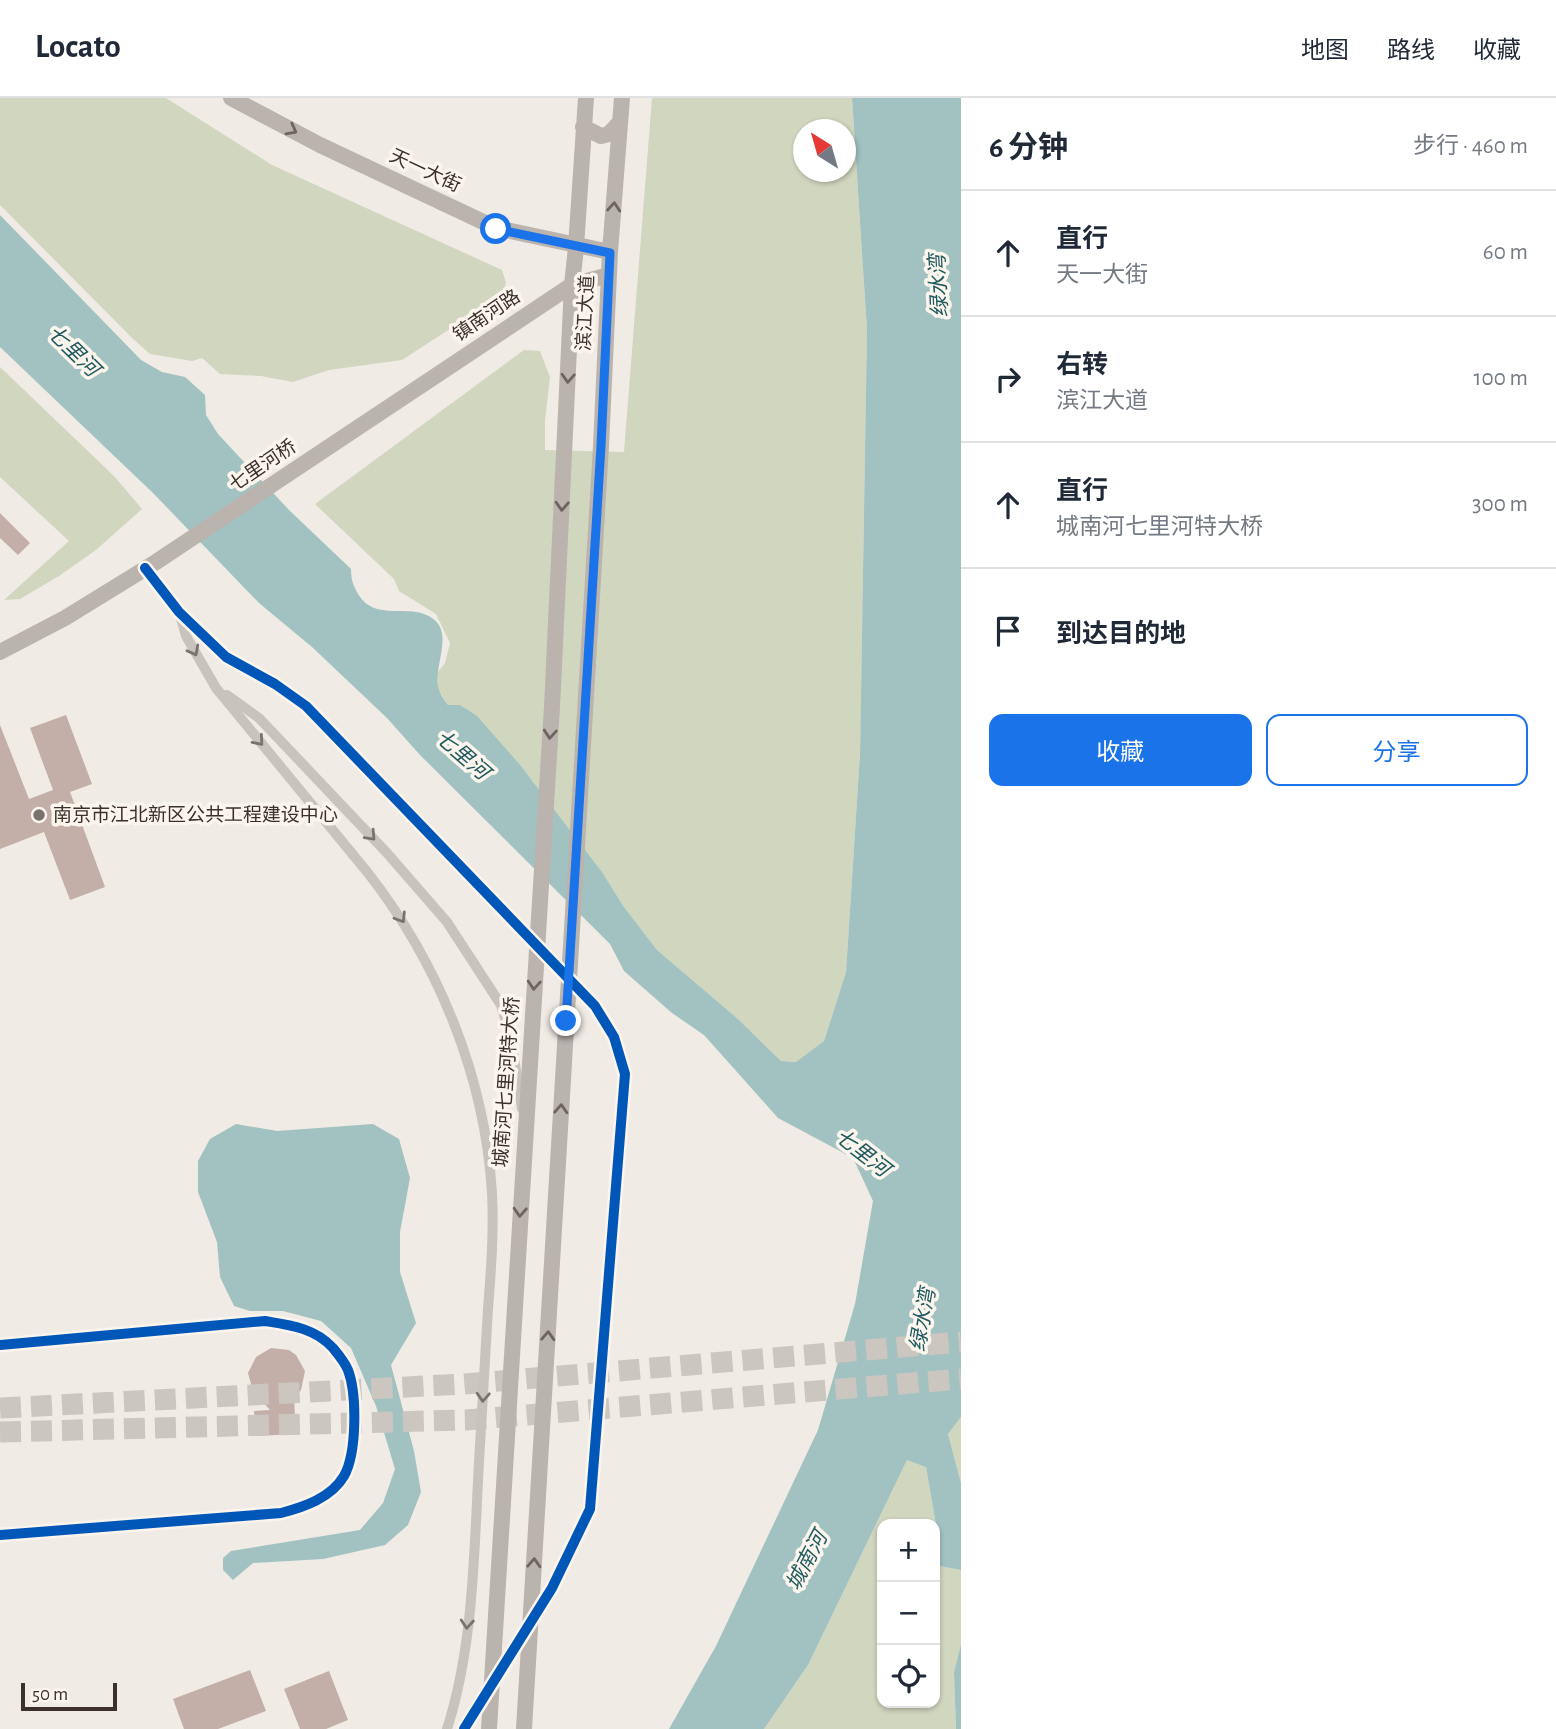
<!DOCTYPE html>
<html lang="zh">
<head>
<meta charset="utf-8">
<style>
  :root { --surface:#fff; --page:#f6f6f7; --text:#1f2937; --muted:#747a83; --line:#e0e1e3; --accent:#1a73e8 }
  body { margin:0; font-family:"Alegreya Sans","Noto Sans SC",sans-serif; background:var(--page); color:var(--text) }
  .controls { position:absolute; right:21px; bottom:21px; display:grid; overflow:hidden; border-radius:14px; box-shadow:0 2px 5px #0004 }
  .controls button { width:63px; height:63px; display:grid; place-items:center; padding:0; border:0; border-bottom:2px solid var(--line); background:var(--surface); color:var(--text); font:35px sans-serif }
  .compass { position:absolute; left:793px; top:21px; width:63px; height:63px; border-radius:50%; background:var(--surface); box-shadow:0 2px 5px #0004; rotate:323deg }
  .scale { position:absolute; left:21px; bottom:18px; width:96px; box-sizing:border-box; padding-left:7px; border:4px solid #3b302b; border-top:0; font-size:19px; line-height:24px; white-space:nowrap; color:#3b302b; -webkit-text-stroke:5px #fbf5ee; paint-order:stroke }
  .stop { position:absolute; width:21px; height:21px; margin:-16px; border:5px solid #1a73e8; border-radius:50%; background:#fff }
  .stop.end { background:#1a73e8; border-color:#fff; box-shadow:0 2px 7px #0008 }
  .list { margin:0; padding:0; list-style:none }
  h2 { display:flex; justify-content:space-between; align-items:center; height:91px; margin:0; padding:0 28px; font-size:30px }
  h2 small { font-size:23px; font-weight:400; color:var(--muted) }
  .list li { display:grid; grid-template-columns:46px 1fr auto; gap:21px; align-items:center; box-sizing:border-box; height:126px; padding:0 28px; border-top:2px solid var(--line) }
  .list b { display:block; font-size:26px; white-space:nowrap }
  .list p { margin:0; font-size:23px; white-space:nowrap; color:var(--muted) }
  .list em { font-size:23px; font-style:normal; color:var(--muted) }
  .actions { display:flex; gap:14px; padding:21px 28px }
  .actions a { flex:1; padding:16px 0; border:2px solid var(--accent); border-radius:14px; text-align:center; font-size:24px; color:var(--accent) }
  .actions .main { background:var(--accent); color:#fff }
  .icon { flex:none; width:38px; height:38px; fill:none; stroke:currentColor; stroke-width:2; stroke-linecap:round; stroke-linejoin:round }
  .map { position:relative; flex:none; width:961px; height:1631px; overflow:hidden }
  header { display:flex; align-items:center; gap:42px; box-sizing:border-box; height:98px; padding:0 35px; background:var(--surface); border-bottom:2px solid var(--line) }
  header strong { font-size:33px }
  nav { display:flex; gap:38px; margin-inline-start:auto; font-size:24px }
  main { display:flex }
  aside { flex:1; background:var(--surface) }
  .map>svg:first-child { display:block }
</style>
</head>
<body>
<header>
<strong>Locato</strong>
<nav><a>地图</a><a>路线</a><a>收藏</a></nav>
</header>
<main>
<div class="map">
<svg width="961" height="1631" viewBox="0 0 961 1631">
  <rect width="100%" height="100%" fill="#f0ebe5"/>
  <path fill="#d1d6bf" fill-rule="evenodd" d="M 0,0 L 166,0 L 272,67 L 502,172 L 506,185 L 502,197 L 402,262 L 329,272 L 293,284 L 261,278 L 220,276 L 202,260 L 192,263 L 150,256 L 131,239 L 0,107 Z
    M 652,0 L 852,0 L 867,232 L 860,656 L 846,874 L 824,943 L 797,964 L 781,963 L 738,921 L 657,852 L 624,809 L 602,774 L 521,668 L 448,607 L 438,591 L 437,575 L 445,565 L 450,545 L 436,516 L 399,493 L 394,481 L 315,406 L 524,252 L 540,253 L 550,279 L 545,322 L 545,352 L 624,354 ZM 804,32 L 846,32 L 846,74 L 804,74 Z
    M 0,269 L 114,378 L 142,411 L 96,452 L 59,478 L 20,501 L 4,502 L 69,443 L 0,379 Z
    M 961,1319 L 961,1385 L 948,1336 Z
    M 907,1362 L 926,1368 L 938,1438 L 939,1468 L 961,1472 L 961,1546 L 954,1574 L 956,1631 L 764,1631 L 808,1567 ZM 882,1426 L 935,1426 L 935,1605 L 882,1605 Z"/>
  <path fill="#a1c2c1" d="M 852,0 L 961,0 L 961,1319 L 948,1336 L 961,1385 L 961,1472 L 939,1468 L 938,1438 L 926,1369 L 907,1362 L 808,1567 L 764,1631 L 669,1631 L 716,1548 L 818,1332 L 855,1206 L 873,1103 L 853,1060 L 778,1020 L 704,937 L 672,915 L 624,873 L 610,846 L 420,657 L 387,620 L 312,549 L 259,505 L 153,395 L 0,249 L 0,117 L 141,262 L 162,274 L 185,279 L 205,297 L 206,317 L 218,336 L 289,412 L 351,471 C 351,481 353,487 358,496 C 375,525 409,504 432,520 C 454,535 434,567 438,588 C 439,595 444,601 448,607 L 460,607 L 477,618 L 521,668 L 602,774 L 624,809 L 657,852 L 738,921 L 781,963 L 796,964 L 824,943 L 846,874 L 860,656 L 867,232 Z
    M 236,1026 L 277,1033 L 373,1026 L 399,1041 L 410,1080 L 400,1134 L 400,1174 L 416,1225 L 391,1267 L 414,1353 L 421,1394 L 408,1427 L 385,1447 L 323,1461 L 253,1465 L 233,1482 L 223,1472 L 223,1460 L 231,1453 L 360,1432 L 383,1405 L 395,1371 L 376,1308 L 351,1250 L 321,1223 L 283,1213 L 250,1213 L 234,1208 L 220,1179 L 217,1144 L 198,1094 L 198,1063 L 210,1041 Z
    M 961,1546 L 961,1631 L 956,1631 L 954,1574 Z"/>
  <path fill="#c3afa7" d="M 0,415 L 30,445 L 18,457 L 0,440 Z
    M 66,617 L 92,686 L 70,694 L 105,789 L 70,802 L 44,734 L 0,751 L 0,627 L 29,701 L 53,692 L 30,630 Z
    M 271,1250 L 289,1252 L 296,1257 L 305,1273 L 301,1292 L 294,1301 L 296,1336 L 256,1338 L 254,1313 L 270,1312 L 253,1293 L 248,1275 L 256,1259 Z
    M 250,1572 L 266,1613 L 218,1631 L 184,1631 L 173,1601 Z
    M 329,1573 L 348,1622 L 326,1631 L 300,1631 L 284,1591 Z"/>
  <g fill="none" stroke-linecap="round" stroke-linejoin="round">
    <path stroke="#ccc6c0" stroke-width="21" stroke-dasharray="21 10" stroke-linecap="butt" d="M 0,1310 L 464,1286 L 961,1244
      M 0,1334 L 466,1322 L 961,1281"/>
    <path stroke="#c9c3be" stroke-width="10" d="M 145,470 L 179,514 L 226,559 L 275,586 L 306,608 L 595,908 L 614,939 L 625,976 L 590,1411 L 552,1490 L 464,1631
      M 180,517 L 186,538 L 216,590 L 368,775 C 439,866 485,979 492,1095 C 494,1134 491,1173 488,1211 C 485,1262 482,1313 479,1364 C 474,1452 474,1547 447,1631
      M 227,597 L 259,620 L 387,755 L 447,824 L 501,907 L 511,941 L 522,1011
      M 0,1247 L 265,1223 C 290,1227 315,1230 333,1250 C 338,1256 345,1265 348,1272 C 357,1296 357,1355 344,1378 C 331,1400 304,1409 281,1415 L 0,1437"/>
    <path stroke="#bab3ae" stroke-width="16" d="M 231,0 L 320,47 L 496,130 L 610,154
      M 583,29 L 601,38 L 609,36 L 620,24
      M 0,554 L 65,520 L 156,464 L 572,187 L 609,177
      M 489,1631 L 552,609 L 572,187 L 576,149 L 586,0
      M 524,1631 L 601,348 L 610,154 L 622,0"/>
    <defs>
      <path id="cycleway" d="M 145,470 L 179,514 L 226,559 L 275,586 L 306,608 L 595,908 L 614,939 L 625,976 L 590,1411 L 552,1490 L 464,1631
        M 0,1247 L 265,1223 C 290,1227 315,1230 333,1250 C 338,1256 345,1265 348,1272 C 357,1296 357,1355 344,1378 C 331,1400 304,1409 281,1415 L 0,1437"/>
    </defs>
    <use href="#cycleway" stroke="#fbf5ee" stroke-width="15"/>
    <use href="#cycleway" stroke="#0057b8" stroke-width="10"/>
  </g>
  <defs><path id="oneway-chevron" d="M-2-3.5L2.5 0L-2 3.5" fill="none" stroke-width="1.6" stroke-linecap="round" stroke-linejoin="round" transform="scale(1.75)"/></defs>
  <g stroke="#6e645f">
    <use href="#oneway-chevron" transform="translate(292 32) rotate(28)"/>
    <use href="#oneway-chevron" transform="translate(614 109) rotate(-85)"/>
    <use href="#oneway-chevron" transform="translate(568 280) rotate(93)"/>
    <use href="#oneway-chevron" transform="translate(562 408) rotate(93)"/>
    <use href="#oneway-chevron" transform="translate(550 636) rotate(94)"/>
    <use href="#oneway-chevron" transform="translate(534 887) rotate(94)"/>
    <use href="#oneway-chevron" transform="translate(561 1011) rotate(-87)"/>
    <use href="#oneway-chevron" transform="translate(520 1114) rotate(93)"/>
    <use href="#oneway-chevron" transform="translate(548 1238) rotate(-87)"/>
    <use href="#oneway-chevron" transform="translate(534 1465) rotate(-87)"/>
  </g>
  <g stroke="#7b726d">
    <use href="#oneway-chevron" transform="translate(194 553) rotate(62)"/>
    <use href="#oneway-chevron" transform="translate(259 643) rotate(49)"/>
    <use href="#oneway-chevron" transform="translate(371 738) rotate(47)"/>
    <use href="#oneway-chevron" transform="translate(401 820) rotate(58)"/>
    <use href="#oneway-chevron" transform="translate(483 1299) rotate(93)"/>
    <use href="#oneway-chevron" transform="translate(467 1526) rotate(95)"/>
  </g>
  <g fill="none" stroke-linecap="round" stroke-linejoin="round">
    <path stroke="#1a73e8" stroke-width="9" d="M 496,131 L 610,155 L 601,348 L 566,923"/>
  </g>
  <circle fill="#7a716c" stroke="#fbf5ee" stroke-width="2.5" cx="39" cy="717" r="7"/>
  <g text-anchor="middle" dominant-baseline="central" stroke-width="7" stroke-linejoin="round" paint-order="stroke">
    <g font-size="19" fill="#3b302b" stroke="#fbf5ee">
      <text transform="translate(425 73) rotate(25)">天一大街</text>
      <text transform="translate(586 215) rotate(-87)">滨江大道</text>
      <text transform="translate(487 218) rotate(-34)">镇南河路</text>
      <text transform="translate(263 368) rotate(-34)">七里河桥</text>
      <text transform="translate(507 984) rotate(-86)">城南河七里河特大桥</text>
    </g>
    <g font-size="19" fill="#3b302b" stroke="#fbf5ee" text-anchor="start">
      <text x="53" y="717">南京市江北新区公共工程建设中心</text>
    </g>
    <g font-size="21" font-style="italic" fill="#1f5a5e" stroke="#fbf5ee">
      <text transform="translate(939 188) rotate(-93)">绿水湾</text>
      <text transform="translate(73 253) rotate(44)">七里河</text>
      <text transform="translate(462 657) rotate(41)">七里河</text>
      <text transform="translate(862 1055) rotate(38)">七里河</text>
      <text transform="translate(923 1222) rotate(-80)">绿水湾</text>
      <text transform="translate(807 1463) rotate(-62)">城南河</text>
    </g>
  </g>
</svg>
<div class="controls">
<button>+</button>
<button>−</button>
<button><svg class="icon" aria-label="locate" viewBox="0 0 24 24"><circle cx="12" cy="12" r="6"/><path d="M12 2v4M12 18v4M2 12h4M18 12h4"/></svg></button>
</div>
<svg class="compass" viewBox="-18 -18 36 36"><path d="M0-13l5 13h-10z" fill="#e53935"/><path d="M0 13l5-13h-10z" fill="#747a83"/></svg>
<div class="scale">50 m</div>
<div class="stop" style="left:496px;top:131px"></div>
<div class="stop end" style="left:566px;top:923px"></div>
</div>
<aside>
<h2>6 分钟<small>步行 · 460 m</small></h2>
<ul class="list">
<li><svg class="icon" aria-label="ahead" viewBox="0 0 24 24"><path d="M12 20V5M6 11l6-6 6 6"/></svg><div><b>直行</b><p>天一大街</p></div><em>60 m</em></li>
<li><svg class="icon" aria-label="right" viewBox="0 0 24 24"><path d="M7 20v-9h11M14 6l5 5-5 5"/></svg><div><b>右转</b><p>滨江大道</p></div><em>100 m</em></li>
<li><svg class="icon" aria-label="ahead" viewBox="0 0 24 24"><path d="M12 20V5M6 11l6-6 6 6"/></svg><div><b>直行</b><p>城南河七里河特大桥</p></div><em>300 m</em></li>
<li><svg class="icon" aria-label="arrive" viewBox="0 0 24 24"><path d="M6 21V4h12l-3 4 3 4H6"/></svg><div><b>到达目的地</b></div></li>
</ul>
<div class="actions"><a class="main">收藏</a><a>分享</a></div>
</aside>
</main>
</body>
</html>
